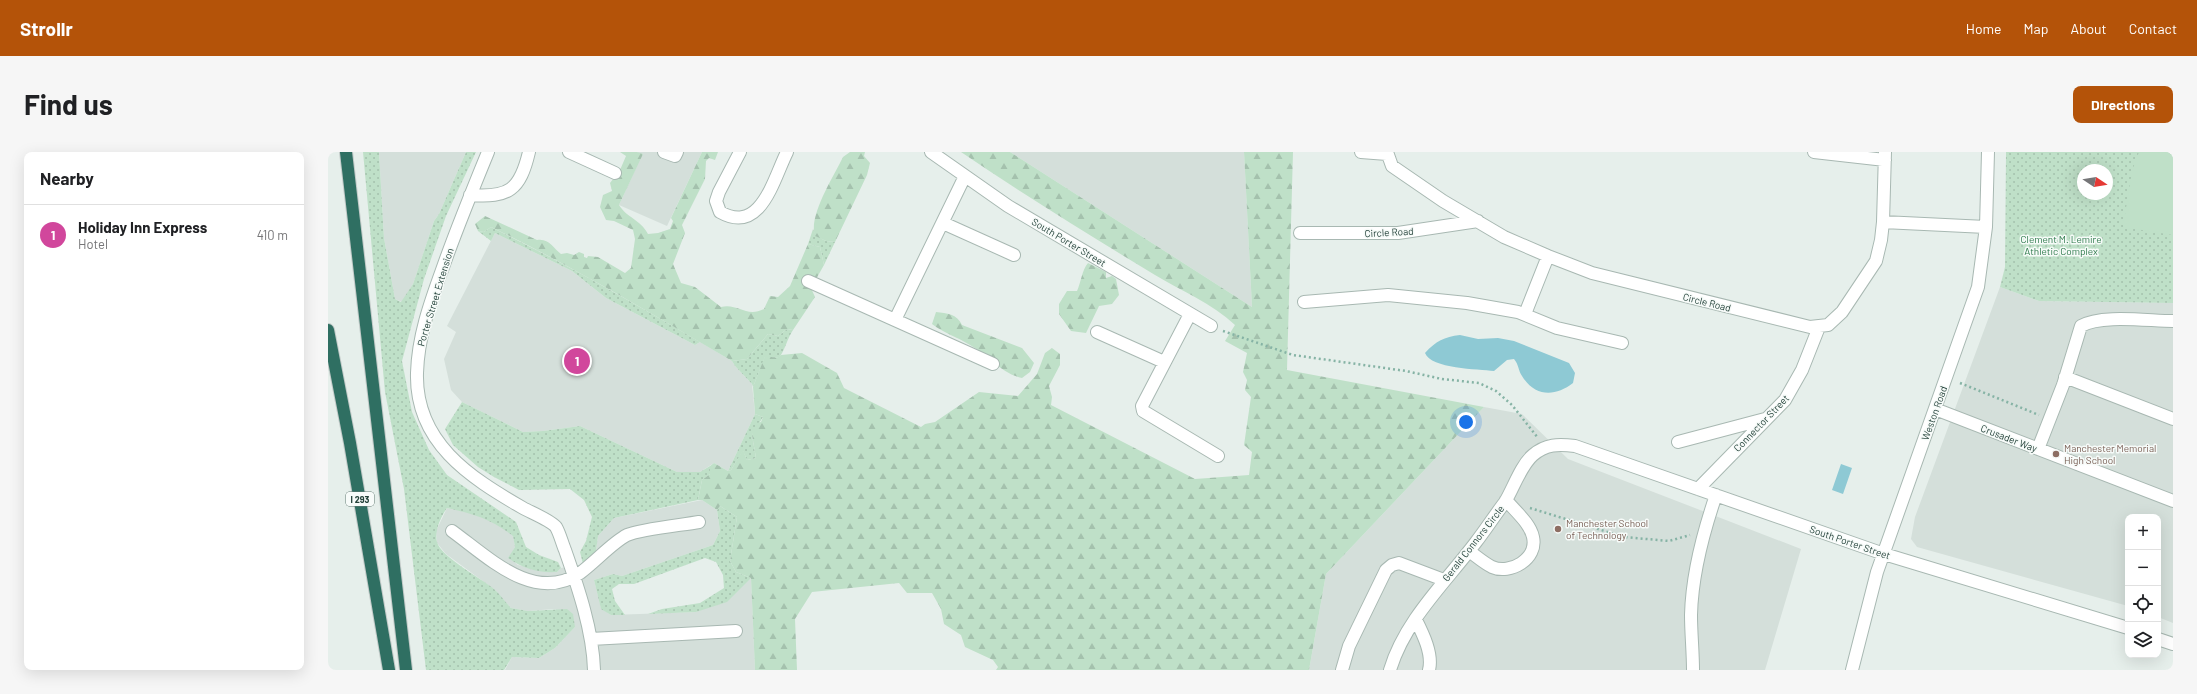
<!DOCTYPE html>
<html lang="en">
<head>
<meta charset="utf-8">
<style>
  :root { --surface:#fff; --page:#f6f6f6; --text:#202124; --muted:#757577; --line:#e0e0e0; --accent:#b45309 }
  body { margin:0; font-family:Barlow,sans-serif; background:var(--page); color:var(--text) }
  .controls { position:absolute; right:12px; bottom:12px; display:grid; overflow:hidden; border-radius:8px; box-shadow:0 4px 16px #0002 }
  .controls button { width:36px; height:36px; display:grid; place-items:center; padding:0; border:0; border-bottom:1px solid var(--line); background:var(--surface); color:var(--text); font:20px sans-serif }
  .compass { position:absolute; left:1749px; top:12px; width:36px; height:36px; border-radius:50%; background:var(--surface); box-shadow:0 4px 16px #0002; rotate:102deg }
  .you { position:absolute; left:1138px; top:270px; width:14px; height:14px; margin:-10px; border:3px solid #fff; border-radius:50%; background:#1a73e8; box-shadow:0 0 0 6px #1a73e833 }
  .badge { display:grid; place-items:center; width:26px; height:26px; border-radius:50%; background:var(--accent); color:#fff; font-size:13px; font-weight:700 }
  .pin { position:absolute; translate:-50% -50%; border:2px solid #fff; box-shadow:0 1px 4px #0006 }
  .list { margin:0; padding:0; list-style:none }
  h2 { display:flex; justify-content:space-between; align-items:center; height:52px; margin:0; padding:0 16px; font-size:17px }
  h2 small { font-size:13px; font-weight:400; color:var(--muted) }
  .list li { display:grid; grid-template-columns:26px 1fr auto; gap:12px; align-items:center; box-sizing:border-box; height:60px; padding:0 16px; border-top:1px solid var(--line) }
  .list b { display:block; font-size:15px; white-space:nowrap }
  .list p { margin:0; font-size:13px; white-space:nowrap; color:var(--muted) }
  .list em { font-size:13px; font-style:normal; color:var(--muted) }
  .icon { flex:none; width:22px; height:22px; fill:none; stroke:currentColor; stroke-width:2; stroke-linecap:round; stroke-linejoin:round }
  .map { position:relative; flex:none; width:1845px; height:518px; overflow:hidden; border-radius:8px }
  header { display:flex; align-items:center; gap:24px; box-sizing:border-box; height:56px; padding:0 20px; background:var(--accent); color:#fff }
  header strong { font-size:19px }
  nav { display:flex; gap:22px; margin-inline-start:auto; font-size:14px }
  .intro { display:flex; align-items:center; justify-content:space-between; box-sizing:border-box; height:96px; padding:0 24px }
  h1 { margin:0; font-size:28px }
  .button { padding:10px 18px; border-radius:8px; background:var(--accent); color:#fff; font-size:14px; font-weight:700 }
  main { display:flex; gap:24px; padding:0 24px }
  aside { flex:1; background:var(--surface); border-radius:8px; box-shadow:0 4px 16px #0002 }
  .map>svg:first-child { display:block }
</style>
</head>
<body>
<header>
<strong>Strollr</strong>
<nav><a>Home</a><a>Map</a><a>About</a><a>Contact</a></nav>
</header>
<div class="intro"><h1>Find us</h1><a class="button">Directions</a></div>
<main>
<aside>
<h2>Nearby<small></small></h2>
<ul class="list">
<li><span class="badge" style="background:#d1479c">1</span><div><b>Holiday Inn Express</b><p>Hotel</p></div><em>410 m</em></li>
</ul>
</aside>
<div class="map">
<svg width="1845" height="518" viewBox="0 0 1845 518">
  <defs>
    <pattern id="grass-dots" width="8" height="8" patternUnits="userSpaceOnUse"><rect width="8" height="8" fill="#bfe0c8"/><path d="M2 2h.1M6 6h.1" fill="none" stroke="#a4c1ad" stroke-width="1.8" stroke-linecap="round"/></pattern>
    <pattern id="forest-firs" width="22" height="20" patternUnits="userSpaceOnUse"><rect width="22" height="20" fill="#bfe0c8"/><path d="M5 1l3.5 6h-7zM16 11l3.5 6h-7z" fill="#a4c1ad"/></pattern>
  </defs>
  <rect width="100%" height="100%" fill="#e6efeb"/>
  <path fill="#d4dfda" d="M 51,0 L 138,0 L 111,62 L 106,69 L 85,132 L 74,150 L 67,147 L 56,86 Z
    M 309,0 L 374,0 L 339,74 L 291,53 L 314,3 Z
    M 682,0 L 916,0 L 924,155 Z
    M 167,81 L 244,119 L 278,146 L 367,193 L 372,190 L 404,209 L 407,214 L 424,232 L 427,262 L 400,319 L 386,311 L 372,320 L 349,320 L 252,274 L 215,279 L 195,280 L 134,250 L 123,238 L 116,207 L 128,180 L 119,174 Z
    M 1672,135 L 1711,149 L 1845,151 L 1845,471 L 1830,465 L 1830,365 L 1800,365 L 1800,454 L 1589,395 L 1583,387 L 1587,365 Z
    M 1156,255 L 1194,262 L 1240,307 L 1473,397 L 1437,518 L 981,518 L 998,422 Z
    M 374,348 L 389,358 L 392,379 L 385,393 L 294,424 L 285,422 L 266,428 L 273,456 L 283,463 L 368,460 L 423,426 L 427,518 L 177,518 L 184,505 L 211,506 L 227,496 L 247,475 L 227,457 L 200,459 L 183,456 L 167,438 L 118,402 L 109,391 L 108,379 L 119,356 L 144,361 L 166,370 L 185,383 L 187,395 L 181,406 L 190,413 L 229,420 L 233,416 L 257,412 L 267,406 L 270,384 L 286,366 Z"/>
  <path fill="url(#grass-dots)" fill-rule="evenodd" d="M 35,0 L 51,0 L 56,86 L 67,147 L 73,150 L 85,132 L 106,69 L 111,62 L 138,0 L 148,0 L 118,64 L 96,127 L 74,209 L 84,260 L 101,298 L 119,323 L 188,370 L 198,395 L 211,403 L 230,410 L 233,416 L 229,420 C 210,421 196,417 180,406 L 187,395 L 185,384 C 163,367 146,362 119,356 C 113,364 106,380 109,390 C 113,405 153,426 166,437 C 172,442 177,450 183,456 L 200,459 L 239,457 L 245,462 L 247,475 L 227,496 L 211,506 L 184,505 L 176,518 L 98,518 L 76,337 L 57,240 Z
    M 1678,0 L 1845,0 L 1845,151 L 1711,149 L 1672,135 L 1677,115 ZM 1755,18 L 1779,18 L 1779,42 L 1755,42 Z
    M 163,75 C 235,110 304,150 372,190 L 367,193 L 278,146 L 244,119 L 167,81 L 163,89 L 150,79 L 156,80 Z
    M 485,77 L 488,84 L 498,89 L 507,90 L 496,113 L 492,95 L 480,92 Z
    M 459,177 L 465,178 C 459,187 457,198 451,206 L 437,205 L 425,235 L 424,232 L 407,214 L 404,209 L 419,207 L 440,182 L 450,184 Z
    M 134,250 L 195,280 L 215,279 L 252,274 L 349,320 L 372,320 L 382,314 L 382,322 L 374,328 L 370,348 L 286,366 L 270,384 L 267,406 L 255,412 L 252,400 L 258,389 L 264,365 L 256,348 L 242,337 L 191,338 L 166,325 L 150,315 L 125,293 L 117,277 Z
    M 427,262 L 435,265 L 424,283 L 428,306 L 419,308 L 415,299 L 403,318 L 400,319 Z
    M 392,354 L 409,365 L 402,409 L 408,420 L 423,426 L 399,450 L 368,460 L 320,462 L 334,457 L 372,451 L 396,436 L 395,423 L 388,410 L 377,406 L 306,432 L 291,432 L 284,437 L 287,449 L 297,463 L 283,463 L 273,457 L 266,428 L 285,422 L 294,424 L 385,393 L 392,379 L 389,358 Z"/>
  <path fill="url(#forest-firs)" d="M 292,0 L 309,0 L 315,2 L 291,53 C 299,66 312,67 320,82 L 330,81 L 342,77 L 345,69 L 343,66 L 374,0 L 390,0 L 387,8 L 381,6 L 378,9 L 377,27 L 354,73 L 357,81 L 345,112 L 353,131 L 367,135 L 393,155 C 410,151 418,166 436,157 L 442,144 L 450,145 L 462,134 L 480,92 L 492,95 L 496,113 L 483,136 L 487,145 L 465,178 L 459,177 L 450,184 L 440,182 L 419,207 L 404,209 C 324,162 246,115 163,75 L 156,80 L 150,79 L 147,72 L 157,64 L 209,88 C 221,86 225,96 233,102 L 239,101 L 246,103 L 251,100 L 256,102 L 256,105 L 259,106 L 260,104 L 270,105 L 297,121 L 303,116 L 307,87 L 305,78 L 286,69 L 278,68 L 272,55 L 275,43 L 284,39 L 282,31 L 292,18 L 298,4 Z
    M 522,0 L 537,0 L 536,4 L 542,11 L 539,23 L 507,90 L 498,89 L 487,84 C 480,64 506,24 515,5 Z
    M 633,0 L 682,0 L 924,155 L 916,0 L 965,0 L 959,218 L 1156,255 L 998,422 L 981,518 L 668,518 L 670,515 L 665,508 L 637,495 L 633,483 L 616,472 L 613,457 L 604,441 L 579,441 L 571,431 L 484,440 L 467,467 L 469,518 L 427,518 L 423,426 L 408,420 L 402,409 L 409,365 L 392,354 L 389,358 L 374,348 L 370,348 L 374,328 L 382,322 L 382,314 L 386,311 L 400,319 L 403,318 L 415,298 L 419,308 L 428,306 L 424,283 L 428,271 L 433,270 L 435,265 L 427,262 L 425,235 L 437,204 L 450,206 L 453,203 L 474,201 L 509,221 L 516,236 L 593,275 L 597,272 L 607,270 L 651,240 L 690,244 L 709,222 L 717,201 L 724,196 L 732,202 L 732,213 L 721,234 L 724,245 L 723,253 L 867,327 L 921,323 L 924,300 L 916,293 L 923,245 L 917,238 L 919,228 L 915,220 L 919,201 L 897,189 L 907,173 C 884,151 853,139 827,123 C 761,83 696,43 633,0 Z
    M 760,111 L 778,120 L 778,126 L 784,124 L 788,127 L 791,143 L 784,152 L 771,154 L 758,181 L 743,179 L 731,162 L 731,152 L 739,139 L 749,139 C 753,130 754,118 760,111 Z
    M 608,160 C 619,161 629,162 634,173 L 694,196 L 706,211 L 702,220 L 694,226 C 674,222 660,203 642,193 C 629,185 616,181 604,172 Z"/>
  <path fill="#bfe0c8" d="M 1811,0 L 1845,0 L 1845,83 L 1795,75 L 1804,19 Z"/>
  <path fill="#8ec9d4" d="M 1132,183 L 1150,187 L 1170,186 L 1186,189 L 1241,211 L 1247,221 L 1245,231 C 1227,245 1207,245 1194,224 C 1190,218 1191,213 1186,207 L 1179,208 L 1166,219 C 1150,217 1103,217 1097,201 C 1108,189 1116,185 1132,183 Z
    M 1513,312 L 1524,316 L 1515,342 L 1504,338 Z"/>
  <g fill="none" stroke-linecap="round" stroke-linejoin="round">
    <defs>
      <path id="minor" d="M 160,0 C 144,39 128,78 114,118 C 102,151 90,185 89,221 C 87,290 141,325 195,356 C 202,360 224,369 228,375 C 232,382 234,391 237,398 C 250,435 265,479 266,518
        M 241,0 L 287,21
        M 336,0 L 347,4 L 349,0
        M 412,0 L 391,40 L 388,49 L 392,60 C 433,83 445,28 459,0
        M 603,0 L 680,54 L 883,174
        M 1033,0 L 1059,2
        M 1059,0 L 1064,14 L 1115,49 L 1176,85 L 1220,104 L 1264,121 L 1482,175 L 1500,173 L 1514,160 L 1548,109 L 1553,88 L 1555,70
        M 1486,0 L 1557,8
        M 1557,0 L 1555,70 L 1658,75
        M 142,43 C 181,46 192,38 201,0
        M 615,71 L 686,103
        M 972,81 L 1070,81 L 1150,69
        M 480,129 L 665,212
        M 976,150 L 1060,143 L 1139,151 L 1190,160 L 1229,176 L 1294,191
        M 862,162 L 814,254 L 815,259 L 890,304
        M 1197,162 L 1220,104
        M 567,168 L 637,24
        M 769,180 L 836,210
        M 1737,225 L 1845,267
        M 1607,257 L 1845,349
        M 1350,290 L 1437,267
        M 1710,297 L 1735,233 L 1753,174 C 1773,162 1821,169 1845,169
        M 1370,337 L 1457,248 L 1474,218 L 1491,175
        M 124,379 C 160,405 206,452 252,421 C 267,410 285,390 299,383 C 313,377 354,373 371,370
        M 1141,399 C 1148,404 1156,411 1164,415 C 1182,423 1210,407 1205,385 C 1202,371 1187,359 1178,348
        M 1088,468 C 1095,482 1105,502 1101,518
        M 263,487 L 408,479
        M 1830,487 L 1845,492
        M 1014,518 L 1021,494 L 1058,418 L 1064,413 L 1071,411 L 1116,428
        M 1062,518 C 1077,468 1118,430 1148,390 C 1158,377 1167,363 1177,350 C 1185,337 1193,313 1205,303 C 1218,292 1230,292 1247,294 L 1556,402 L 1800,476
        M 1365,518 C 1365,500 1363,481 1363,463 C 1364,422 1375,381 1388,343
        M 1524,518 L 1549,420 L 1650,135 L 1658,75 L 1660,0"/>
      <path id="highway" d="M 18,0 L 78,518
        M 0,178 L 22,291 L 61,518"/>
    </defs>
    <use href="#minor" stroke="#a8b8b2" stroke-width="14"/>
    <use href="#highway" stroke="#c2cac8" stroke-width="14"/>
    <path stroke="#86b3a5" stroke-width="2.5" stroke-dasharray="2 3" stroke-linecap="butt" d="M 895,179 L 965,203 L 1078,219 L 1114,227 L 1151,231 L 1168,239 L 1184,253 L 1210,286
      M 1632,231 L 1711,263
      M 1202,356 L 1296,385 L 1341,389 L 1362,383"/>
    <use href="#minor" stroke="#fff" stroke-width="12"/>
    <use href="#highway" stroke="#2f6f62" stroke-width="12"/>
  </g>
  <g fill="#8d6e63" stroke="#f7fbf9" stroke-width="1.5">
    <circle cx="1728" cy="302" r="4"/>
    <circle cx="1230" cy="377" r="4"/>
  </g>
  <g text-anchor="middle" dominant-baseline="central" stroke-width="3" stroke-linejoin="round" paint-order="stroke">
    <rect fill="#f7fbf9" stroke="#637a73" stroke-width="1" x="18" y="340" width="28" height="14" rx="3"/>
    <g font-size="9" font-weight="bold" fill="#24423a">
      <text x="32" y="347">I 293</text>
    </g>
    <g font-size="10" fill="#24423a" stroke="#f7fbf9">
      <text transform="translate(1061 80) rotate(-3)">Circle Road</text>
      <text transform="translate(741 90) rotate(31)">South Porter Street</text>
      <text transform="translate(107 145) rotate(-73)">Porter Street Extension</text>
      <text transform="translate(1379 150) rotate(14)">Circle Road</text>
      <text transform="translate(1606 261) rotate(-70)">Weston Road</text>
      <text transform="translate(1433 271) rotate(-46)">Connector Street</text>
      <text transform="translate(1681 286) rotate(21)">Crusader Way</text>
      <text transform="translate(1522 390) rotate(19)">South Porter Street</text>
      <text transform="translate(1145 391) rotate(-52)">Gerald Connors Circle</text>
    </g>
    <g font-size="10" fill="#2d7a4b" stroke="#f7fbf9">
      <text x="1733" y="87">Clement M. Lemire<tspan x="1733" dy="12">Athletic Complex</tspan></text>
    </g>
    <g font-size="10" fill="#785e54" stroke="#f7fbf9" text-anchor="start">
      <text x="1736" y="296">Manchester Memorial<tspan x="1736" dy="12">High School</tspan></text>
      <text x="1238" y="371">Manchester School<tspan x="1238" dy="12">of Technology</tspan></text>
    </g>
  </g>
</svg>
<div class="controls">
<button>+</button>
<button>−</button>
<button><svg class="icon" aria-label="locate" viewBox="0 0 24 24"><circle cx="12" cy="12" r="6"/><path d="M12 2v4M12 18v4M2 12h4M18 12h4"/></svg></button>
<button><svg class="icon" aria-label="layers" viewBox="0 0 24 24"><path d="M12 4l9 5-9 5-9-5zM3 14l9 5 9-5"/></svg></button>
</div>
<svg class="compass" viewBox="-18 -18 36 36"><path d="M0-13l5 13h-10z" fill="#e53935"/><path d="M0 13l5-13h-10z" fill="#757577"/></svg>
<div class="you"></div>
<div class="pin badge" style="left:249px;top:209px;background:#d1479c">1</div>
</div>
</main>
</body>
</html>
